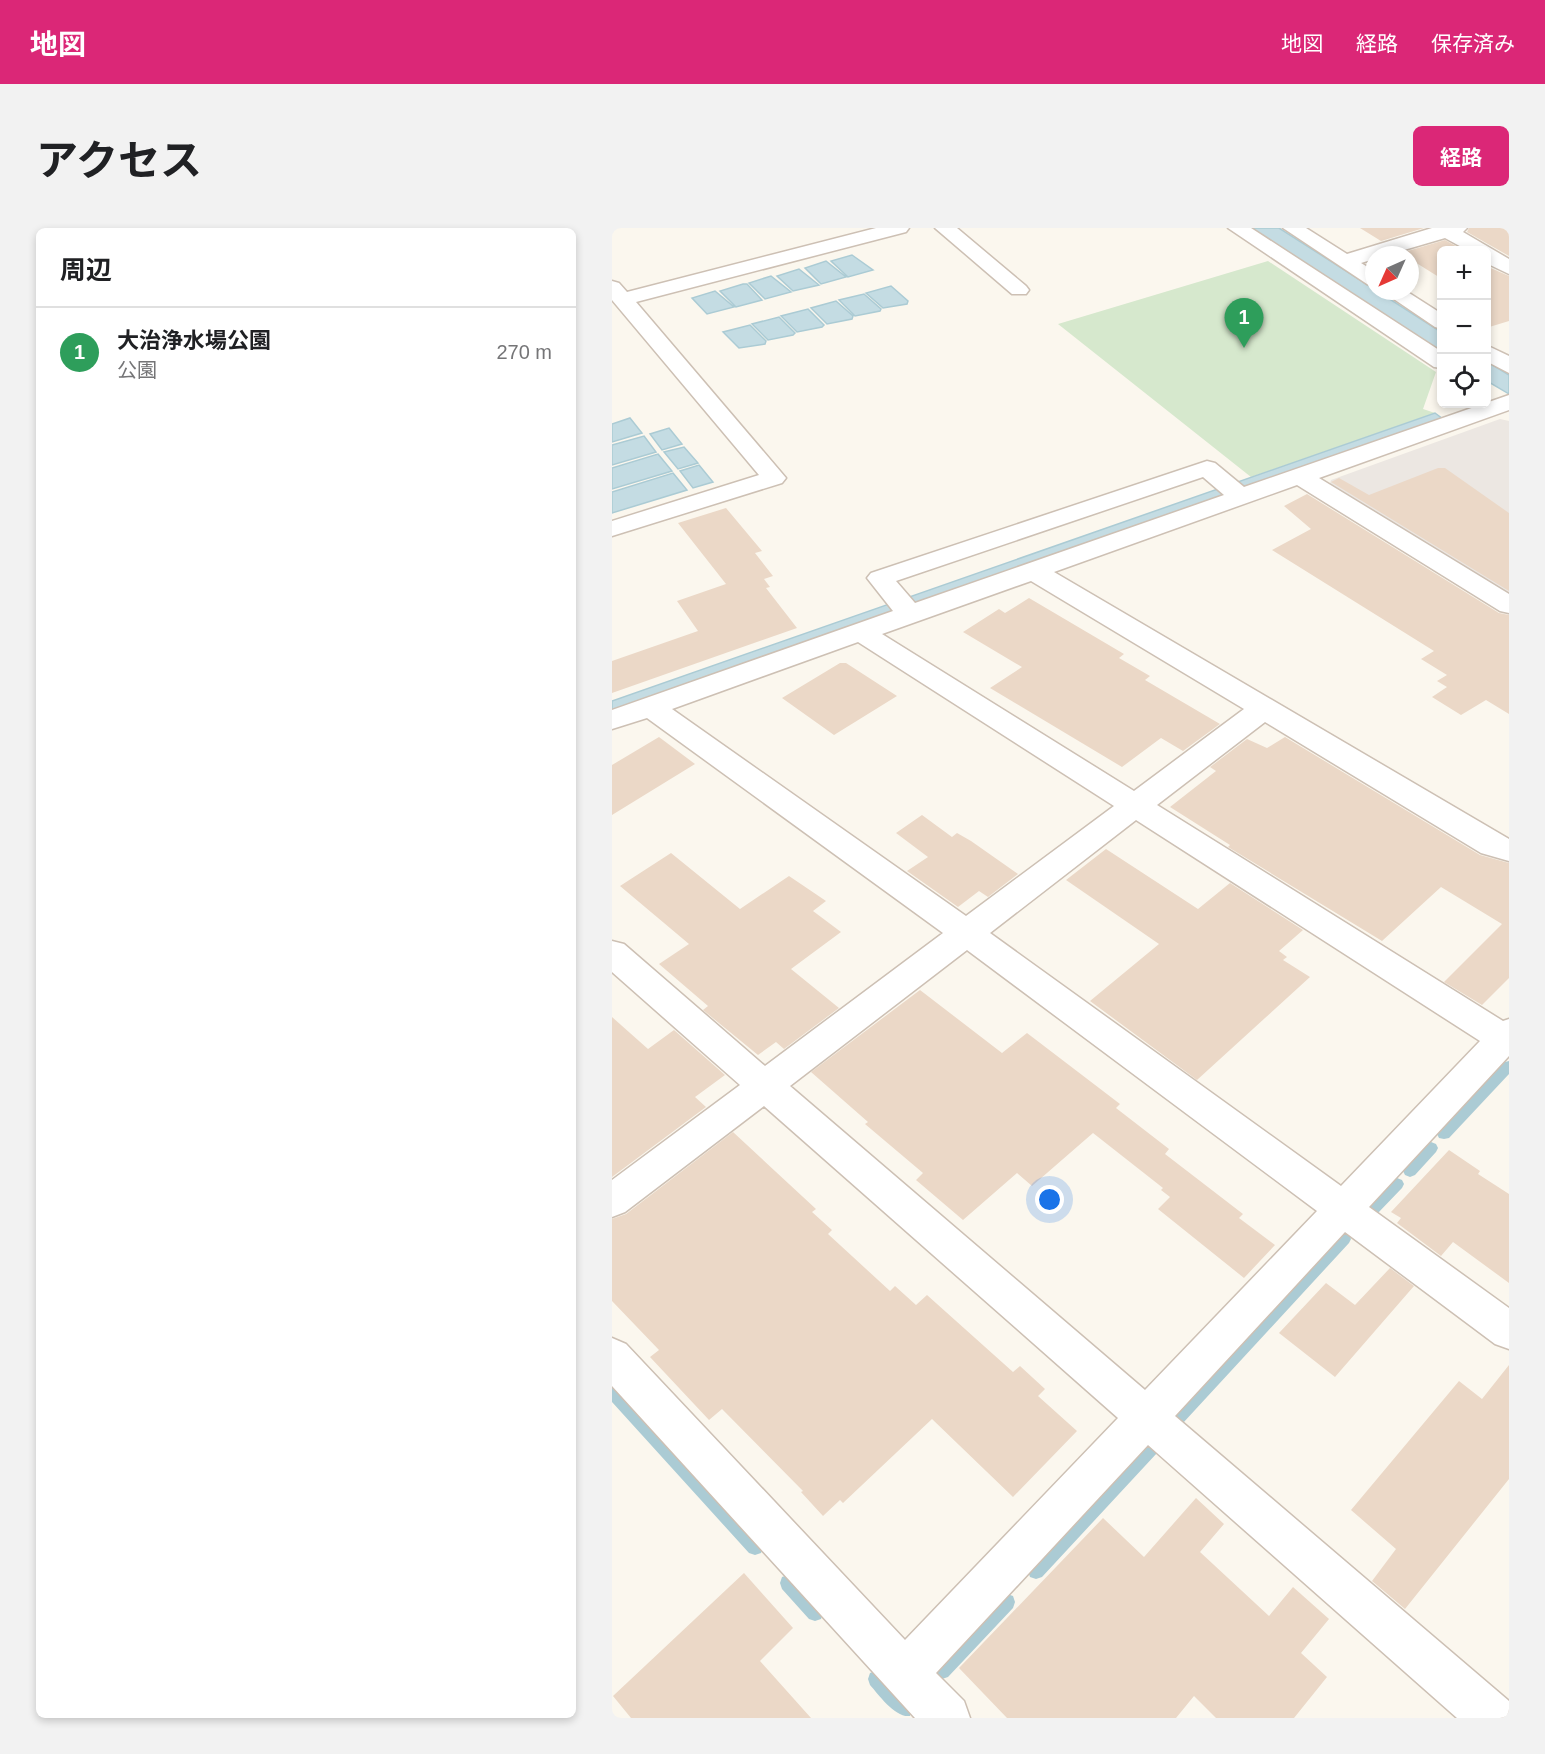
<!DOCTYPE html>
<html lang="ja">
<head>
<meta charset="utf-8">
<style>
  :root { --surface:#fff; --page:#f2f2f2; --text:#202124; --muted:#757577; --line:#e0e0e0; --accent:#db2777 }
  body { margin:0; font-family:Helvetica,"Noto Sans JP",sans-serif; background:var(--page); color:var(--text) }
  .controls { position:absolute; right:18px; top:18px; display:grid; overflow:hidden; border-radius:9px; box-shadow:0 3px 9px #0003 }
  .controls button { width:54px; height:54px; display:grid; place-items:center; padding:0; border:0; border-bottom:2px solid var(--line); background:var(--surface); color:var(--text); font:30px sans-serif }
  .compass { position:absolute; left:753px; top:18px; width:54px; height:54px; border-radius:50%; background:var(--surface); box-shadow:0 3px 9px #0003; rotate:225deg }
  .you { position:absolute; left:438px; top:972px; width:21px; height:21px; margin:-15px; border:4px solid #fff; border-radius:50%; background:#1a73e8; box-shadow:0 0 0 9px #1a73e833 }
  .badge { display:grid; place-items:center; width:39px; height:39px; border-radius:50%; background:var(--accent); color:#fff; font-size:20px; font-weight:700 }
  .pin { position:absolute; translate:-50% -50px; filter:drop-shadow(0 2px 3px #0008) }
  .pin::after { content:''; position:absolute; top:32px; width:21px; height:18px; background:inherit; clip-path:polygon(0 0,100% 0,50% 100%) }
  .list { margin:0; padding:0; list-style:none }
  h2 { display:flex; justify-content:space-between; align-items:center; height:78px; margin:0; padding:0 24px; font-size:26px }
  h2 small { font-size:20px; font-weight:400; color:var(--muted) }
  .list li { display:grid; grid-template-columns:39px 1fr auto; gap:18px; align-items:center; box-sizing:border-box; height:90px; padding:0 24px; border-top:2px solid var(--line) }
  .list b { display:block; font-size:22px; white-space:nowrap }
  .list p { margin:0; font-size:20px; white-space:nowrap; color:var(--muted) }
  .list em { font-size:20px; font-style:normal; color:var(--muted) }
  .icon { flex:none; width:33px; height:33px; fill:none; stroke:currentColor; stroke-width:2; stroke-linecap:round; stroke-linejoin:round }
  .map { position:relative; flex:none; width:897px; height:1490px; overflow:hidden; border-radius:9px }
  header { display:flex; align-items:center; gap:36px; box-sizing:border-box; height:84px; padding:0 30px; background:var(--accent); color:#fff }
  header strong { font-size:28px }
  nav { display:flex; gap:33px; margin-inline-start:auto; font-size:21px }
  .intro { display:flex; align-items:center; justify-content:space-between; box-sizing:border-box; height:144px; padding:0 36px }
  h1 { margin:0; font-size:42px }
  .button { padding:15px 27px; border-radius:9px; background:var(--accent); color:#fff; font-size:21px; font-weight:700 }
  main { display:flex; gap:36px; padding:0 36px }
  aside { flex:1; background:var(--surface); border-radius:9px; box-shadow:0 3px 9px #0003 }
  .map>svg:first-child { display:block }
</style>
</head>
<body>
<header>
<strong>地図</strong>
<nav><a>地図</a><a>経路</a><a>保存済み</a></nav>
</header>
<div class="intro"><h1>アクセス</h1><a class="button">経路</a></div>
<main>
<aside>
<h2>周辺<small></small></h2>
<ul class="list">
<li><span class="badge" style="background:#2e9e5b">1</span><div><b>大治浄水場公園</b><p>公園</p></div><em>270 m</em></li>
</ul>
</aside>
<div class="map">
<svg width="897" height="1490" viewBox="0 0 897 1490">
  <rect width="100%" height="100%" fill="#fbf7ee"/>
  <path fill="#ece7e2" d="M 888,191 L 897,193 L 897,368 L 717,259 L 719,252 Z"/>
  <path fill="#d6e8cd" d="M 656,33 L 824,144 L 811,181 L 823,185 L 639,249 L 446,96 Z"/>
  <path fill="#c4dce3" stroke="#abcbd4" stroke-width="1.5" d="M 639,0 L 667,0 L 829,104 L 829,124 Z
    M 240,27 L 261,42 L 236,49 L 219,33 Z
    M 214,33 L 234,49 L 209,56 L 193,40 Z
    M 187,41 L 207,57 L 181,63 L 165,48 Z
    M 159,48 L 179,64 L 153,71 L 137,55 Z
    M 131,56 L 135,56 L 150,72 L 124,79 L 108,63 Z
    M 279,58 L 296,73 L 295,76 L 271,80 L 254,65 Z
    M 103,63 L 122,79 L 95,86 L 80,70 Z
    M 252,66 L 269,81 L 268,83 L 243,88 L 227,72 Z
    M 224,73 L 241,88 L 240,91 L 215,96 L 199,80 Z
    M 196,81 L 212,97 L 210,99 L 185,104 L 169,88 Z
    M 167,89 L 183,105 L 181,107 L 156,112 L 140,96 Z
    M 138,97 L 154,113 L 153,116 L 127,120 L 111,104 Z
    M 874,133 L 897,147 L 897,166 L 875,153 Z
    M 823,185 L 831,191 L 0,483 L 0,473 Z
    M 18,190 L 30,205 L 0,214 L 0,196 Z
    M 57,200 L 70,216 L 50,222 L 38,206 Z
    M 32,208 L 44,224 L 0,237 L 0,217 Z
    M 72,219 L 86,235 L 66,241 L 52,224 Z
    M 46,226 L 60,243 L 0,261 L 0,240 Z
    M 87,237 L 101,254 L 81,260 L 68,243 Z
    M 61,245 L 75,262 L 0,285 L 0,264 Z"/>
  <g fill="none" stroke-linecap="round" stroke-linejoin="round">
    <path fill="#abcbd4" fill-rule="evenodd" d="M 897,833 L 897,846 L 837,910 L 832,911 L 827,910 L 825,906 L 827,902 L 893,834 Z
      M 819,914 L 824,916 L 826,920 L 824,924 L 803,947 L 798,949 L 793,947 L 791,943 L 793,939 L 814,916 Z
      M 785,950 L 790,952 L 792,956 L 790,960 L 765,986 L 760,988 L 755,986 L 753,982 L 755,978 L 780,952 Z
      M 732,1005 L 737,1007 L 739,1011 L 737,1015 L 571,1195 L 566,1197 L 561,1195 L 559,1190 L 561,1185 L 727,1007 Z
      M 0,1156 L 5,1158 L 149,1313 L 151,1319 L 149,1325 L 143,1327 L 137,1325 L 0,1174 Z
      M 540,1213 L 545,1215 L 548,1220 L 545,1225 L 430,1349 L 424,1351 L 418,1349 L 416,1343 L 418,1337 L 535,1215 Z
      M 176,1347 L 182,1349 L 209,1379 L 211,1385 L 209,1391 L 203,1393 L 197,1391 L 170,1361 L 168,1355 L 170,1349 Z
      M 395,1366 L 401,1368 L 403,1374 L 401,1380 L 336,1449 L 330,1451 L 324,1449 L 322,1443 L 324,1437 L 389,1368 Z
      M 264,1443 L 270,1445 L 298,1476 L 300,1482 L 298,1488 C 283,1490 267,1467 258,1457 L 256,1451 L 258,1445 Z"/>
  </g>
  <path fill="#ebd8c7" d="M 748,0 L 812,0 L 769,13 Z
    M 857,0 L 897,0 L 897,28 L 855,4 Z
    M 833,12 L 851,22 L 830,22 L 830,51 L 798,31 L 798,27 L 789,25 Z
    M 874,38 L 897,48 L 897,93 L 874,100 Z
    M 826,240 L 833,240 L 897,285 L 897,363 L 719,254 L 727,250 L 757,267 Z
    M 695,266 L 887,385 L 897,387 L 897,486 L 874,472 L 849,487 L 820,469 L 835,459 L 825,453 L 835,447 L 809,431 L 822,423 L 660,322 L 699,301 L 672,278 Z
    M 114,280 L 150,323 L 143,325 L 161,348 L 152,351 L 158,359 L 154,360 L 185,400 L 0,465 L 0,433 L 86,403 L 65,373 L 114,356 L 66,295 Z
    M 417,370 L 512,426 L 507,430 L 538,448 L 533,452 L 608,496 L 571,523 L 549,510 L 510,539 L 378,460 L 410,439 L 351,404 L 387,381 L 393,385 Z
    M 228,435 L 234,435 L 285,468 L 222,507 L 170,470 Z
    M 47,509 L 83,536 L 0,587 L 0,537 Z
    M 673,509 L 868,627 L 897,635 L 897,750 L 870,777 L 832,754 L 890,696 L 829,659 L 770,713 L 616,619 L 618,617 L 558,579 L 604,543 L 598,539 L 635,511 L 655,520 Z
    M 310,587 L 340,609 L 345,605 L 359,613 L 406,646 L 376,669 L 367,663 L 346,679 L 295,643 L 316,629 L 284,605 Z
    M 494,621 L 586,681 L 618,655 L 691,702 L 667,723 L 675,729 L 671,732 L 698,749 L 585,852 L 478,773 L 547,716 L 454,652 Z
    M 59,625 L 128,681 L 177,648 L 214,673 L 201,683 L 229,704 L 179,741 L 227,780 L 172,821 L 164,814 L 146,827 L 91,782 L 96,778 L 47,736 L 77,716 L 8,658 Z
    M 308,762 L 390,825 L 415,805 L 508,876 L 504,880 L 557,921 L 553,926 L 631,986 L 627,990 L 663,1017 L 632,1050 L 546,981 L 558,969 L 549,962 L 551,960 L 481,905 L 420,958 L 405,945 L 351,992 L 304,952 L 311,945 L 253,896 L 256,894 L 199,844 Z
    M 0,789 L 36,821 L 62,802 L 113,847 L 83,869 L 94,879 L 0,949 Z
    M 121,904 L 204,981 L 200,984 L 220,1002 L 216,1006 L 278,1063 L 283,1058 L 304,1077 L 315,1067 L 401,1144 L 408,1138 L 433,1161 L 426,1168 L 465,1203 L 401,1269 L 320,1191 L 231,1275 L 228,1272 L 211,1288 L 189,1264 L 191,1263 L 110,1181 L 97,1192 L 38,1129 L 47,1122 L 0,1073 L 0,991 L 14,986 Z
    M 837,922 L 868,943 L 866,946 L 897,966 L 897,1055 L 841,1014 L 829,1028 L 785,995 L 789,990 L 779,984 Z
    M 778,1040 L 802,1058 L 723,1149 L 667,1105 L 714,1055 L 743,1077 Z
    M 897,1137 L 897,1251 L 793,1381 L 760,1353 L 784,1321 L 739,1282 L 847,1153 L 870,1171 Z
    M 584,1270 L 612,1296 L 588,1324 L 657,1388 L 681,1359 L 717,1391 L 689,1425 L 715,1449 L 682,1490 L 604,1490 L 582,1468 L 564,1490 L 395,1490 L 347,1440 L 491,1290 L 532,1329 Z
    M 132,1345 L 181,1400 L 148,1433 L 199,1490 L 19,1490 L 1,1468 Z"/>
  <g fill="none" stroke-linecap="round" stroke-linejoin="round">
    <defs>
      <path id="minor" d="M 264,0 L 297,0 L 294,4 L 24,74 L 174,250 L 170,255 L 0,308 L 0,293 L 147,247 L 0,72 L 0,53 L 7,55 L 15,64 Z
        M 323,0 L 345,0 L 414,58 L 417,62 L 414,66 L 400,66 Z
        M 616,0 L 639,0 L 830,124 L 830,140 L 822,139 Z
        M 671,0 L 694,0 L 735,26 L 820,0 L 855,0 L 851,4 L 897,31 L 897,46 L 874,35 L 874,22 L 855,22 L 833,10 L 775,27 L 762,27 L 762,31 L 749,35 L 762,43 L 762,58 L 755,56 Z
        M 770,63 L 794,63 L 830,86 L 830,101 L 823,99 Z
        M 874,117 L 897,128 L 897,145 L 874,133 Z
        M 897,167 L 897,182 L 707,250 L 897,366 L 897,385 L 888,383 L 685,257 L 442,344 L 897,611 L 897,633 L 869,625 L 653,494 L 545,577 L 891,793 L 897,791 L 897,828 L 757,979 L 897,1080 L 897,1121 L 883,1116 L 733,1004 L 563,1188 L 897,1473 L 897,1490 L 845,1490 L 536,1217 L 324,1445 L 352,1473 L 358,1490 L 303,1490 L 0,1158 L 0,1110 L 14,1116 L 293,1412 L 506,1190 L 152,878 L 13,984 L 0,989 L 0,952 L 128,857 L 0,744 L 0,713 L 12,716 L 153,838 L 331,705 L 35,490 L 0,501 L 0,482 L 281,383 L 255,350 L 259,345 L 595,233 L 603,235 L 632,259 ZM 591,249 L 612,267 L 303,375 L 284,353 ZM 419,353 L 632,481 L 522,563 L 270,406 ZM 246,414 L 502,578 L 354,688 L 60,481 ZM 524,592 L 868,813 L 729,958 L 378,705 ZM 355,722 L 705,983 L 533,1162 L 178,858 Z"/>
    </defs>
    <use href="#minor" stroke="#cdc0b4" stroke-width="3"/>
    <use href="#minor" fill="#fff" fill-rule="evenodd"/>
  </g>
</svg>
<div class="controls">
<button>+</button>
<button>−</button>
<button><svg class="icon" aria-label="locate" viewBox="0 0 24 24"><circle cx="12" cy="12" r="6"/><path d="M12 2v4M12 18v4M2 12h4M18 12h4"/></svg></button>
</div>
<svg class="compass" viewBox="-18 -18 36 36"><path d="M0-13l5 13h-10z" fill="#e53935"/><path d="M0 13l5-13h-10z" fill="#757577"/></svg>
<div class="you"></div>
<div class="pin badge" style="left:632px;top:120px;background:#2e9e5b">1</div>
</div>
</main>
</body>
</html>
